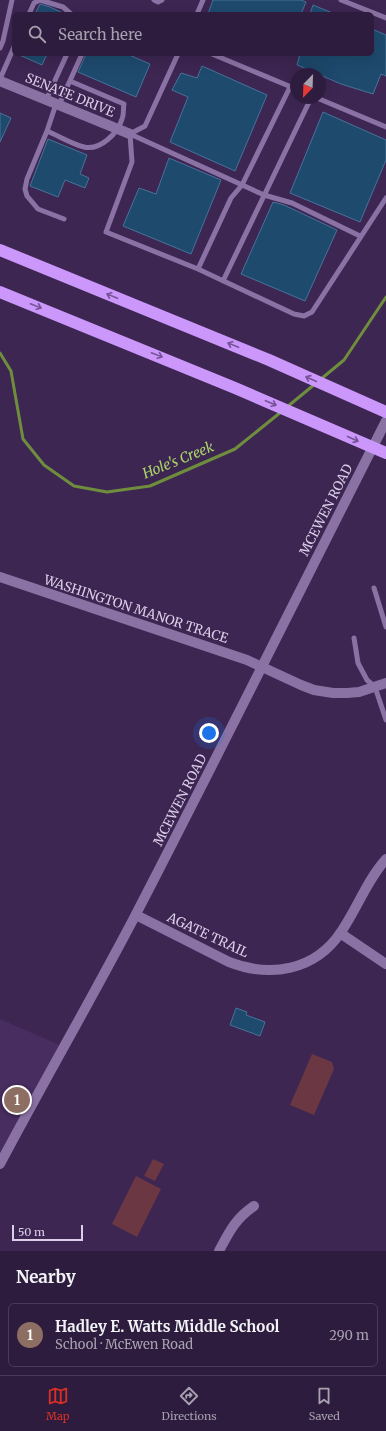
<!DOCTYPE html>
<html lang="en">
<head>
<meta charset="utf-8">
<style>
  :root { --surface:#2e1c3e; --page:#362545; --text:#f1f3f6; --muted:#a7a1b0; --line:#493a58; --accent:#d93025 }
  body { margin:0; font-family:Merriweather,serif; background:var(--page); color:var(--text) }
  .compass { position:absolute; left:290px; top:68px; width:36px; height:36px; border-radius:50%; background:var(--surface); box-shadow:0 4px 16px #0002; rotate:203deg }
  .scale { position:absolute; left:12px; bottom:10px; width:71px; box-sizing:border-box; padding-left:4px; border:2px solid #dbcee9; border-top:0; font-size:11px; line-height:14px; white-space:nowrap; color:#dbcee9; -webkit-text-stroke:3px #3d2652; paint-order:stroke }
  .you { position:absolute; left:209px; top:733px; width:14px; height:14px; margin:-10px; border:3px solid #fff; border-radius:50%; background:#1a73e8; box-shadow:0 0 0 6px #1a73e833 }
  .badge { display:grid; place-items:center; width:26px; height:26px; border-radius:50%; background:var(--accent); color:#fff; font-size:13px; font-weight:700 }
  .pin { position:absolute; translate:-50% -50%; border:2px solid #fff; box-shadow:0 1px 4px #0006 }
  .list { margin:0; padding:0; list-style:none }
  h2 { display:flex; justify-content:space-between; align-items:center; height:52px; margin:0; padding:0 16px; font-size:17px }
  h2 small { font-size:13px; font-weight:400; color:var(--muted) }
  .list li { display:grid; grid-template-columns:26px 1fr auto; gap:12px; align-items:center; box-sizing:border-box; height:64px; margin:0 8px 8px; padding:0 8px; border:1px solid var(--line); border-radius:6px }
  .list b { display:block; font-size:15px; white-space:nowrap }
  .list p { margin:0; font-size:13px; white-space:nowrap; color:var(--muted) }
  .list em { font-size:13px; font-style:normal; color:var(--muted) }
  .icon { flex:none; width:22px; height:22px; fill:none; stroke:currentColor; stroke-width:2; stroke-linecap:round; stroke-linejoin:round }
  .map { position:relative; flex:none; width:386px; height:1251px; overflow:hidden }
  .search { position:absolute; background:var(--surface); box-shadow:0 4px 16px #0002; left:12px; right:12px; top:12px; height:44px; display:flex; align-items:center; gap:10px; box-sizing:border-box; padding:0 14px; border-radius:6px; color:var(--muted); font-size:15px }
  .sheet { height:124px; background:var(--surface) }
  nav { display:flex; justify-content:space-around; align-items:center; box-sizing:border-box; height:56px; border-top:1px solid var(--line); background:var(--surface); font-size:11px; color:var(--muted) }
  nav a { display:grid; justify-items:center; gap:2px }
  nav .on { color:var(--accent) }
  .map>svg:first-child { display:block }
</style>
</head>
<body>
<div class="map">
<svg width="386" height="1251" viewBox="0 0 386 1251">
  <rect width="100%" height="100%" fill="#3d2652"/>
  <path fill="#482d60" d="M 0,1019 L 64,1047 L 0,1164 Z"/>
  <path fill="#6b3742" d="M 312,1054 L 332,1062 L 334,1069 L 314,1115 L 290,1105 Z
    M 153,1159 L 164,1164 L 155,1181 L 144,1176 Z
    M 136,1176 L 161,1189 L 137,1237 L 112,1224 Z"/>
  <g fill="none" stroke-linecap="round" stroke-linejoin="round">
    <path stroke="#6f8e3d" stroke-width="3" d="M 0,353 L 11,371 L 23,439 L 44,465 L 74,486 L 107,492 L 150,486 L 235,449 L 281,412
      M 321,379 L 344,360 L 386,297
      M 287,407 L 315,384"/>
  </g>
  <path fill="#1e4a6e" stroke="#47739a" d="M 213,0 L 301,0 L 306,2 L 301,14 L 208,14 Z
    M 40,4 L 50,7 L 65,14 L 35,14 Z
    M 313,5 L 335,14 L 310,14 Z
    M 372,29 L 386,35 L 386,76 L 381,74 L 373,94 L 341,84 L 297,65 L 300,54 L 372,54 Z
    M 17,54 L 47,54 L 42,65 Z
    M 86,54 L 127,54 L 150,64 L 136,97 L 78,72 Z
    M 202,66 L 267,95 L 235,171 L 170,142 L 188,97 L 172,90 L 181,73 L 197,78 Z
    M 323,112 L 386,140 L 386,160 L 360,222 L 290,193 Z
    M 0,113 L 11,118 L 0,142 Z
    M 48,139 L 87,155 L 80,174 L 89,178 L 85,188 L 65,180 L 58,197 L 30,186 Z
    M 169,158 L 221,180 L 191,254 L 123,226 L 139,188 L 156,194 Z
    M 273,202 L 284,205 L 337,230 L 305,301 L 241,274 Z
    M 236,1008 L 247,1012 L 246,1015 L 265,1022 L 260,1036 L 230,1025 Z"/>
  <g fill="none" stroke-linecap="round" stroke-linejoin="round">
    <path stroke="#8b72a4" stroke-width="5" d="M 154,0 L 158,2 L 162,0
      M 341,0 L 386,18
      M 29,14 L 34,3 L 40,0 L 63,7 L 71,14
      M 197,14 L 203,0
      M 0,48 L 3,41 L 12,0
      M 212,54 L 296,89
      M 0,79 L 14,47
      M 317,98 L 386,127
      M 46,100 L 67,54
      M 56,104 L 47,131 C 59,136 72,144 84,147 C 100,151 118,133 122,119 C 124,115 123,109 124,104 L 70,81
      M 59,105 L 82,54
      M 47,131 L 27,179 L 25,189 L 27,196 L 38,209 L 64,219
      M 130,134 L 132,162 L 106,232 L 198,269 L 294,314 L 304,316 L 312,312 L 386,198
      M 130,134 L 264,195 L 292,203 L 360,236
      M 130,134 L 145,126 L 178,54
      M 198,269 L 231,198 L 242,185 L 290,87
      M 223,281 L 311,98
      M 374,588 L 386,627
      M 354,638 L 358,663 L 367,680 L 375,687 L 386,720"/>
    <path stroke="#8b72a4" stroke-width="10" d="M 0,81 L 130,134
      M 0,577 L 247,660 L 301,685 L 314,690 L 333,693 L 347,693 L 359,692 L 386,683
      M 136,915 L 229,962 C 270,978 315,971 341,932 C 357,909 367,880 386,859
      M 340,933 L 386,964
      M 219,1251 C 229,1232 235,1219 254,1206"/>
    <path stroke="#8b72a4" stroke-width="10" d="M 0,1164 C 44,1081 91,1000 135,916 C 220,752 302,586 386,421"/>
    <path stroke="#cb97fb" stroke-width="12" d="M 0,250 L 269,360 L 386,412
      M 0,292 L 235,388 L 386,453"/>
  </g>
  <defs><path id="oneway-shaft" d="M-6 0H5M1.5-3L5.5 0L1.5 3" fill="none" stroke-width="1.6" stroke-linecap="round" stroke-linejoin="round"/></defs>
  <g stroke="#765396">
    <use href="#oneway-shaft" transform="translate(112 296) rotate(-158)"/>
    <use href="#oneway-shaft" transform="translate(36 306) rotate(22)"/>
    <use href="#oneway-shaft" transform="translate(233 345) rotate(-158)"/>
    <use href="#oneway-shaft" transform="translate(157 355) rotate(22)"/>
    <use href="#oneway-shaft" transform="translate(311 379) rotate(-156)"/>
    <use href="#oneway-shaft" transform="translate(271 403) rotate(23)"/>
    <use href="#oneway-shaft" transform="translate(353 439) rotate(24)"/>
  </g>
  <g text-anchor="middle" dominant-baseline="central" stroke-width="3.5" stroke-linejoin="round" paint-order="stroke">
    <g font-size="13" fill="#dbcee9" stroke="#3d2652">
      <text transform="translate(70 95) rotate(22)">SENATE DRIVE</text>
      <text transform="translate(326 510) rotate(-63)">MCEWEN ROAD</text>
      <text transform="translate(136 609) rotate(18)">WASHINGTON MANOR TRACE</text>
      <text transform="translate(180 800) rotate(-63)">MCEWEN ROAD</text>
      <text transform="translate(208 935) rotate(25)">AGATE TRAIL</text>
    </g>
    <g font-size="14" font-style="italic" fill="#aad568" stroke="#3d2652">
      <text transform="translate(178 460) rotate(-22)">Hole's Creek</text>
    </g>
  </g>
</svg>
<svg class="compass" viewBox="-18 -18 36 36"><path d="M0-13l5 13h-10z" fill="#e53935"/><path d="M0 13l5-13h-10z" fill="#a7a1b0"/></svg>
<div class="scale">50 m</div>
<div class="you"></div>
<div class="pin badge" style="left:17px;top:1100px;background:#8d6e63">1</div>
<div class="search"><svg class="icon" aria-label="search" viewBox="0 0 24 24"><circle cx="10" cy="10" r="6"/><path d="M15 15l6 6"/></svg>Search here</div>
</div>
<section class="sheet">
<h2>Nearby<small></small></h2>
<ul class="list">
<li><span class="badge" style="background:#8d6e63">1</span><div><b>Hadley E. Watts Middle School</b><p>School · McEwen Road</p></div><em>290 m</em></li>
</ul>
</section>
<nav>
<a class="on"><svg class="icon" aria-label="map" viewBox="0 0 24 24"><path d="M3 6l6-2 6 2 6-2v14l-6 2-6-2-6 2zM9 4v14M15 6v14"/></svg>Map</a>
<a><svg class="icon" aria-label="directions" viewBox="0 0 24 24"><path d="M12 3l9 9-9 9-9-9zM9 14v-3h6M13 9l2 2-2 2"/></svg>Directions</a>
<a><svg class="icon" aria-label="saved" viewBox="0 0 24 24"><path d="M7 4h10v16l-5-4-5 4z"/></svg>Saved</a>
</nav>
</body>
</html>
